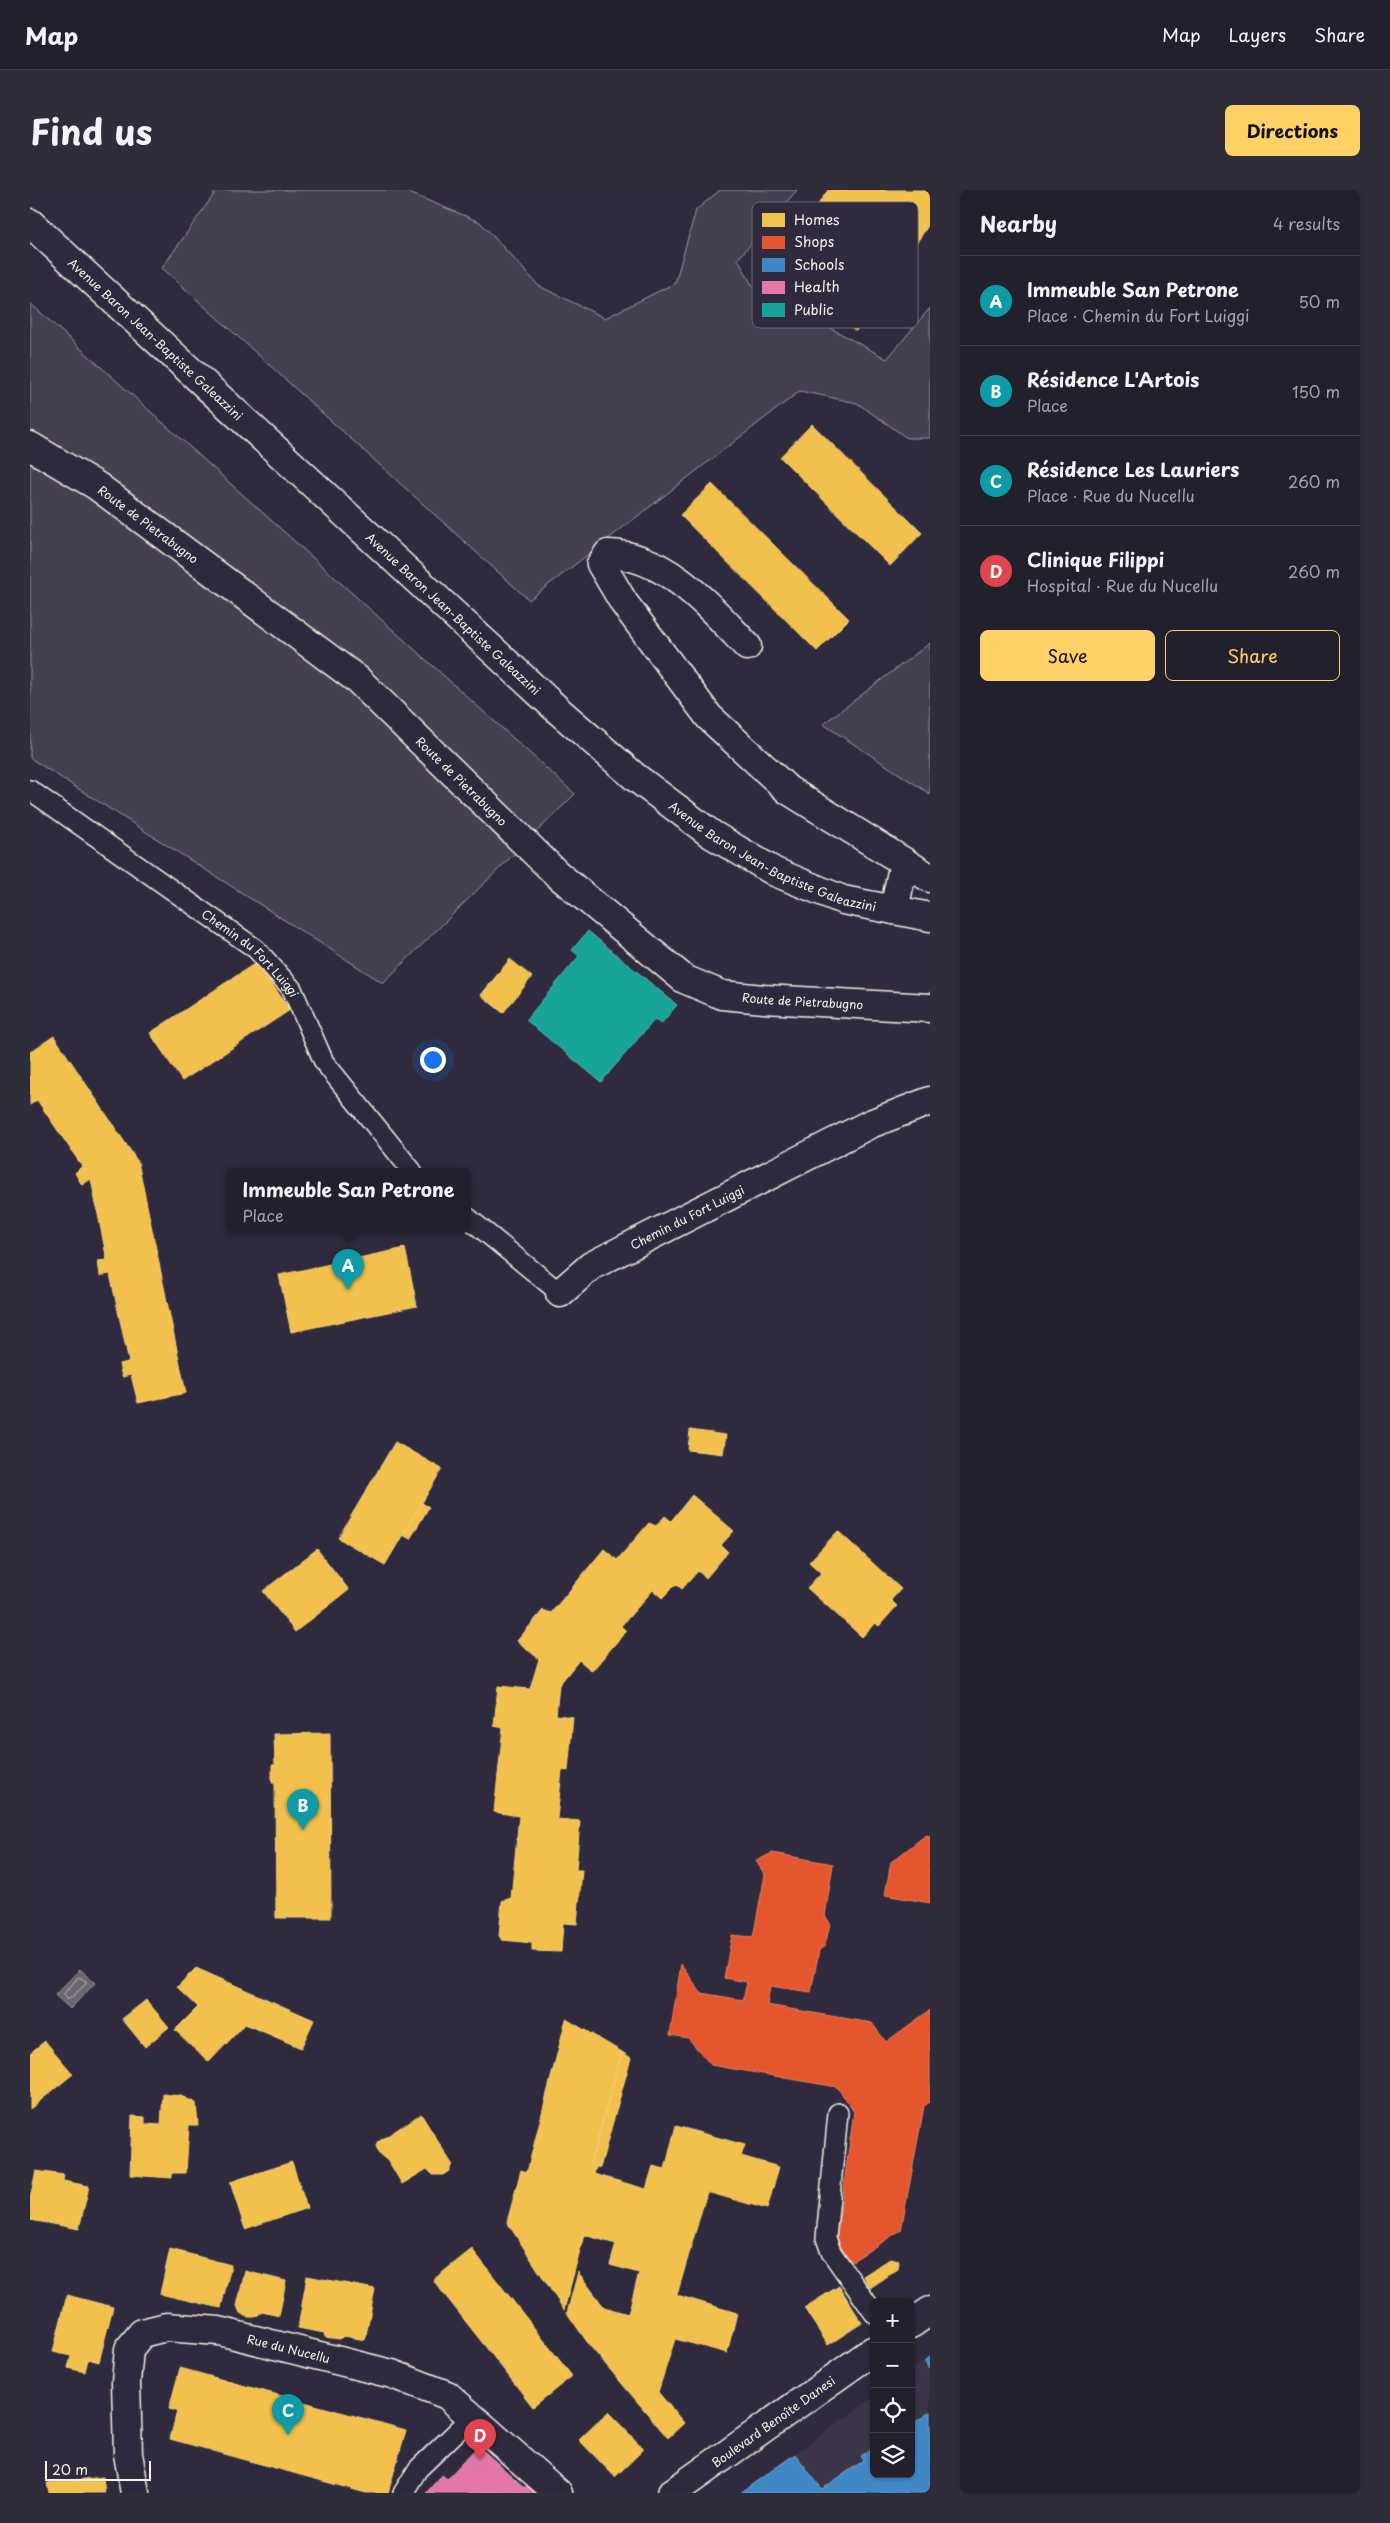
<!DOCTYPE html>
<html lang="en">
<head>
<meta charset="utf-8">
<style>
  :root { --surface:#23202e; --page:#2f2d3a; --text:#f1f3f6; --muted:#a3a3aa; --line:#403e4a; --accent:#ffd166 }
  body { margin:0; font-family:"Playpen Sans",sans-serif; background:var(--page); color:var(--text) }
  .controls { position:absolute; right:15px; bottom:15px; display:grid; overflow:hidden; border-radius:8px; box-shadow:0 1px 4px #0004 }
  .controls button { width:45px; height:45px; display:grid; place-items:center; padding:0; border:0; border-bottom:1px solid var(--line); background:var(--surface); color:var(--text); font:25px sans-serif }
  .scale { position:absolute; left:15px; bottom:12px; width:106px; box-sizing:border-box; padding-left:5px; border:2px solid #f4f1e8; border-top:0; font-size:14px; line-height:18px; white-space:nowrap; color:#f4f1e8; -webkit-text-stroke:4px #2f2a3d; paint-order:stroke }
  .you { position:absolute; left:402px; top:869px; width:18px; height:18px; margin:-12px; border:4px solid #fff; border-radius:50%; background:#1a73e8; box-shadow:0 0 0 8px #1a73e833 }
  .badge { display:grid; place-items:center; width:32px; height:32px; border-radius:50%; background:var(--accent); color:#fff; font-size:16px; font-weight:700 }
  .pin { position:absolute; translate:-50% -41px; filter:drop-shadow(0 1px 2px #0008) }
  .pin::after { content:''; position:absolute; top:26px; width:18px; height:15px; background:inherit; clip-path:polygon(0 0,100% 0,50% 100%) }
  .popup { position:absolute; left:196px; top:978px; width:245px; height:65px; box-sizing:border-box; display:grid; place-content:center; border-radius:8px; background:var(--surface); filter:drop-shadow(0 1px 4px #0005); font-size:16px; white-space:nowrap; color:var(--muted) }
  .popup b { font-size:19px; color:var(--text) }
  .popup::after { content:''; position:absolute; left:50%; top:100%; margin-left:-10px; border:10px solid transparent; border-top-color:var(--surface) }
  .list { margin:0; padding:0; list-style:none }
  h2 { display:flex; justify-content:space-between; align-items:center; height:65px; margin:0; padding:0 20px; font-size:21px }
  h2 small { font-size:16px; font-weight:400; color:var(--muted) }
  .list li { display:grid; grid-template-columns:32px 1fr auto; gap:15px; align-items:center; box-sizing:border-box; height:90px; padding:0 20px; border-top:1px solid var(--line) }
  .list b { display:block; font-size:19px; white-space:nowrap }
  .list p { margin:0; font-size:16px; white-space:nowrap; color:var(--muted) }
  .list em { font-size:16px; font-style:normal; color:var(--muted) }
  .actions { display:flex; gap:10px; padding:15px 20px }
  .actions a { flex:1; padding:11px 0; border:1px solid var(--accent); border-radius:8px; text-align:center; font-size:18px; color:var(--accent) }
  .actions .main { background:var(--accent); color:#111 }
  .icon { flex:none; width:28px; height:28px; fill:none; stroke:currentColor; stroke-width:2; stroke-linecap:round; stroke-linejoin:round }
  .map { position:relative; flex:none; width:900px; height:2303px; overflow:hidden; border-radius:8px }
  header { display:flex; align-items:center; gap:30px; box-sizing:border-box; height:70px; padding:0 25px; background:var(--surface); border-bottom:1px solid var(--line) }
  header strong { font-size:24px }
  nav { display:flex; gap:28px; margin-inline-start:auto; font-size:18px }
  .intro { display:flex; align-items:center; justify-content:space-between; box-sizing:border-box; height:120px; padding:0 30px }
  h1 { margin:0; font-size:35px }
  .button { padding:12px 22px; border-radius:8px; background:var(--accent); color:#111; font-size:18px; font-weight:700 }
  main { display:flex; gap:30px; padding:0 30px }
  aside { flex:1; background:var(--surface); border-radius:8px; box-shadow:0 1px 4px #0004 }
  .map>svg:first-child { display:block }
</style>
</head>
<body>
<header>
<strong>Map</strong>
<nav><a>Map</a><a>Layers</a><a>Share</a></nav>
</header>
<div class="intro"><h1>Find us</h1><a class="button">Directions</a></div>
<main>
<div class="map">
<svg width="900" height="2303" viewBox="0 0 900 2303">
  <rect width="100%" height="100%" fill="#2f2a3d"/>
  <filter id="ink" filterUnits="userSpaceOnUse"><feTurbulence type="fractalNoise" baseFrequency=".02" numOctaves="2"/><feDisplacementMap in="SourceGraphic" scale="10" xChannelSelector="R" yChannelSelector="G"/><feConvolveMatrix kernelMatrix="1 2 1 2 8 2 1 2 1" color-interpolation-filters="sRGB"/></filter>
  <g filter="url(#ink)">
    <path fill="#3b3647" d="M 900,2166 L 900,2303 L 710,2303 L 844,2207 L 844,2284 L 881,2284 L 881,2180 Z"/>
    <path fill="#454050" stroke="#9c989c" d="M 187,0 L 372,0 L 450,32 L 509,96 L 575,128 L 645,93 L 666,20 L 690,0 L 767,0 L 708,69 L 722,95 L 857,169 L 900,118 L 900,248 L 877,248 L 827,213 L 770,201 L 499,410 L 132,78 Z
      M 0,113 L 545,604 L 353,793 L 0,568 Z
      M 900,453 L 900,604 L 793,534 Z"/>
    <path fill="#6a6670" stroke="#a19ea0" d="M 50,1779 L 65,1793 L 40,1819 L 25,1805 Z"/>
    <path fill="#f2c14e" stroke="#f3cf7c" d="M 798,0 L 900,0 L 900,33 L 826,141 L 764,98 L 783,70 L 761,54 Z
      M 782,234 L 892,343 L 860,376 L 750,267 Z
      M 682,294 L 819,429 L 787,461 L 650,325 Z
      M 480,769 L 502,787 L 473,823 L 451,805 Z
      M 227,772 L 260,820 L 152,891 L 120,843 Z
      M 24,846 L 108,972 L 156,1203 L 108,1213 L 101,1185 L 92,1187 L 89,1174 L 99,1172 L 80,1084 L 70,1086 L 68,1071 L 77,1070 L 61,989 L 52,995 L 45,983 L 52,976 L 7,910 L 0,915 L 0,862 Z
      M 375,1058 L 387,1116 L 261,1142 L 249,1085 Z
      M 660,1240 L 696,1245 L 693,1264 L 658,1260 Z
      M 365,1252 L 412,1279 L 355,1375 L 308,1348 Z
      M 662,1305 L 704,1341 L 691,1355 L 698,1362 L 676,1388 L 668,1381 L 652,1399 L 646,1394 L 632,1408 L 623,1400 L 591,1436 L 596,1441 L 562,1481 L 549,1470 L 529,1495 L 526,1525 L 543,1527 L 538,1581 L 532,1580 L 527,1629 L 550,1631 L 546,1680 L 552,1680 L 547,1734 L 533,1733 L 531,1762 L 502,1761 L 502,1753 L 472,1750 L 469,1746 L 472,1711 L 481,1708 L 489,1626 L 464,1622 L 473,1538 L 464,1536 L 468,1496 L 500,1499 L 509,1469 L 487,1451 L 513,1420 L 521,1423 L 574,1359 L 587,1370 L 619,1333 L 626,1336 L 635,1326 L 641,1331 Z
      M 392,1313 L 399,1317 L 380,1349 L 373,1345 Z
      M 808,1341 L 871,1399 L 861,1410 L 867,1416 L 849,1436 L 845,1433 L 832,1447 L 777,1398 L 791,1383 L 779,1372 Z
      M 287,1359 L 319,1400 L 265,1442 L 233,1401 Z
      M 300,1543 L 301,1728 L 246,1728 L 245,1593 L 242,1593 L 242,1575 L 245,1575 L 244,1544 Z
      M 166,1778 L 284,1830 L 271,1858 L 215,1834 L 179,1872 L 145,1840 L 168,1817 L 147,1797 Z
      M 116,1810 L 139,1837 L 115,1857 L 92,1829 Z
      M 536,1829 L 592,1862 L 560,1975 L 566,1977 L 564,1984 L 616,1999 L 623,1976 L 635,1979 L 646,1936 L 715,1955 L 711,1966 L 749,1977 L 737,2019 L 677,2002 L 647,2105 L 707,2123 L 697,2163 L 645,2149 L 628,2202 L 654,2233 L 638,2248 L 560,2156 L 537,2123 L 548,2082 L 574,2117 L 598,2124 L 609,2083 L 580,2075 L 586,2054 L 554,2045 L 534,2120 L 477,2032 L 491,1980 L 497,1982 Z
      M 15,1851 L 43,1884 L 0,1919 L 0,1863 Z
      M 592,1862 L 601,1868 L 570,1978 L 560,1975 Z
      M 133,1904 L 151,1906 L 166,1913 L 168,1935 L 159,1935 L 156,1983 L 142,1983 L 142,1988 L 100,1985 L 102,1926 L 115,1927 L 115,1934 L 131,1935 Z
      M 391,1924 L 422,1974 L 419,1981 L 413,1985 L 403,1985 L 397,1979 L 372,1994 L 359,1972 L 348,1963 L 346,1956 L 348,1952 Z
      M 262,1972 L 277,2018 L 215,2039 L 200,1992 Z
      M 6,1981 L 34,1985 L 33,1991 L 59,1996 L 49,2039 L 0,2030 L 0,2008 Z
      M 140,2059 L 201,2075 L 191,2118 L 130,2104 Z
      M 442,2059 L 542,2186 L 503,2217 L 403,2090 Z
      M 860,2069 L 869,2071 L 868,2079 L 840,2098 L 833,2086 Z
      M 215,2081 L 256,2091 L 249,2126 L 232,2122 L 225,2127 L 218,2127 L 210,2123 L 207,2116 Z
      M 277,2086 L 345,2099 L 335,2150 L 314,2146 L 309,2149 L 295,2147 L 294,2143 L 268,2138 Z
      M 809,2096 L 832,2133 L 798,2155 L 774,2118 Z
      M 37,2105 L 83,2117 L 69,2172 L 58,2169 L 55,2182 L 38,2178 L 41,2166 L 23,2162 Z
      M 150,2178 L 376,2240 L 358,2303 L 336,2303 L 140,2249 L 147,2221 L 139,2219 Z
      M 578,2222 L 614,2259 L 585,2287 L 549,2250 Z
      M 73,2287 L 75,2303 L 19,2303 L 17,2293 Z"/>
    <path fill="#e4572e" stroke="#e98566" d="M 896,1645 L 900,1646 L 900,1713 L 855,1705 L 861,1672 Z
      M 742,1663 L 803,1674 L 795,1726 L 800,1733 L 795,1756 L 789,1760 L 781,1802 L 740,1796 L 737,1815 L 842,1833 L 856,1852 L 900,1820 L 900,1912 L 894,1916 L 871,2040 L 821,2072 L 806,2051 L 824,1922 L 807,1897 L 681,1875 L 658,1848 L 640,1845 L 651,1774 L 671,1803 L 713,1810 L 717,1792 L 694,1788 L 702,1745 L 723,1747 L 735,1685 L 726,1671 Z"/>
    <path fill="#3f88c5" stroke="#75a8d0" d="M 900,2166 L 900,2180 L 894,2171 Z
      M 900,2222 L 900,2303 L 710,2303 L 765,2264 L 792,2299 L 833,2271 L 830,2266 L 844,2257 L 844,2284 L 881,2284 L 881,2235 Z"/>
    <path fill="#e377a8" stroke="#e89cbb" d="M 448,2256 L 495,2298 L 498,2294 L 508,2303 L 396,2303 L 412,2285 L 417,2289 Z"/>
    <path fill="#17a398" stroke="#59bab0" d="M 558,741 L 647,815 L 631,834 L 625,829 L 571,892 L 496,830 L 549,766 L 542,760 Z"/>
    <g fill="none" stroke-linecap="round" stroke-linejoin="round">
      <path stroke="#bdb9b8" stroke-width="1" d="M 49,1787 L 56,1791 L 56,1794 L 38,1810 L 34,1804 Z"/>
      <defs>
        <g id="lane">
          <path id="s1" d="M 0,600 L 226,759 L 262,799 L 294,872 L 382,981"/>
          <path d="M 437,1027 L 530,1103"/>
          <path d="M 808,1923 L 796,2048 L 801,2062 L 844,2123"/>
          <path d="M 373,2303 L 388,2279 L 442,2227"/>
        </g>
        <g id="street">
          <path d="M 717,456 C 681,418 635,364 578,364 L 571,374 L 594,413 L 679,527 L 758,600 L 900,688"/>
          <path d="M 864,720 L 874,672"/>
          <path id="s2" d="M 530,1103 L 561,1076 L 840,934 L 900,911"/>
          <path id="s3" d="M 105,2303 L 98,2264 L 96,2192 L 99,2159 L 112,2143 L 136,2137 L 189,2141 L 362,2184 L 417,2205 L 528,2303"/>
        </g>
        <g id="secondary">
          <path id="s4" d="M 0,33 L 530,522 L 605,587 L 681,644 L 745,682 L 813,710 L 900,727"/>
          <path id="s5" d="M 0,256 L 67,296 L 328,490 L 527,684 L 654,789 L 692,805 L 734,809 L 900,818"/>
          <path d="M 881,2134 L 900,2121"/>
          <path id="s6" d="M 642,2303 L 844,2160"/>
        </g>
      </defs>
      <use href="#lane" stroke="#f4f1e8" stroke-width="22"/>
      <use href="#street" stroke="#f4f1e8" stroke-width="31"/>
      <use href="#secondary" stroke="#f4f1e8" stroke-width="31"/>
      <use href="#lane" stroke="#2f2a3d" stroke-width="19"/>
      <use href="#street" stroke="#2f2a3d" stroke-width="28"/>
      <use href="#secondary" stroke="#2f2a3d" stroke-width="28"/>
    </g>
  </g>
  <g text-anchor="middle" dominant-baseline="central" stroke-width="5" stroke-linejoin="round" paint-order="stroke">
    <g font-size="12" fill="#f4f1e8" stroke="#2f2a3d">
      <text stroke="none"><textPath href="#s4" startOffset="171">Avenue Baron Jean-Baptiste Galeazzini</textPath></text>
      <text stroke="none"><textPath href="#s5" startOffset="142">Route de Pietrabugno</textPath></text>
      <text stroke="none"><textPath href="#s4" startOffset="576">Avenue Baron Jean-Baptiste Galeazzini</textPath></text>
      <text stroke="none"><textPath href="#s5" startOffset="548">Route de Pietrabugno</textPath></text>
      <text stroke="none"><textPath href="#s4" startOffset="981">Avenue Baron Jean-Baptiste Galeazzini</textPath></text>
      <text stroke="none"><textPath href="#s1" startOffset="275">Chemin du Fort Luiggi</textPath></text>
      <text stroke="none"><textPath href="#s5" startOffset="968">Route de Pietrabugno</textPath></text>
      <text stroke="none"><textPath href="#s2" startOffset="149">Chemin du Fort Luiggi</textPath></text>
      <text stroke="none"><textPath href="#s3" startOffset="315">Rue du Nucellu</textPath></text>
      <text stroke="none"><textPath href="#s6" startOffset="124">Boulevard Benoîte Danesi</textPath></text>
    </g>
  </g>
  <rect x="722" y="12" width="166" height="126" rx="8" fill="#2f2a3d" stroke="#6a6670" stroke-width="1"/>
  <rect x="732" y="23" width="23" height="14" fill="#f2c14e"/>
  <rect x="732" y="46" width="23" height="13" fill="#e4572e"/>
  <rect x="732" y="68" width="23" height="14" fill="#3f88c5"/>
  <rect x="732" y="91" width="23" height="13" fill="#e377a8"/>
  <rect x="732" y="113" width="23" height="14" fill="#17a398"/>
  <g font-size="14" fill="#f4f1e8">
    <text x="764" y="35">Homes</text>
    <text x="764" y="57">Shops</text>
    <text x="764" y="80">Schools</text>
    <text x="764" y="102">Health</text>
    <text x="764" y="125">Public</text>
  </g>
</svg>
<div class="controls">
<button>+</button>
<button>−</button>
<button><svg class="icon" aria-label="locate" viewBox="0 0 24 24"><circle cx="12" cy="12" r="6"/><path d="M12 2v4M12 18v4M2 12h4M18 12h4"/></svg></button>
<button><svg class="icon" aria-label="layers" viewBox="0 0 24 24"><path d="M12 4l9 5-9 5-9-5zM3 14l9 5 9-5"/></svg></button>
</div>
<div class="scale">20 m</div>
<div class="you"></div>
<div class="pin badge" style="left:318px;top:1100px;background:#0f9aa8">A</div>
<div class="popup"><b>Immeuble San Petrone</b>Place</div>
<div class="pin badge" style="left:273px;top:1640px;background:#0f9aa8">B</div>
<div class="pin badge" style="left:258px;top:2245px;background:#0f9aa8">C</div>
<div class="pin badge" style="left:450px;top:2270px;background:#e0444e">D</div>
</div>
<aside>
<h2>Nearby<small>4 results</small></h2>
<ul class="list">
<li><span class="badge" style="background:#0f9aa8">A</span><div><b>Immeuble San Petrone</b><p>Place · Chemin du Fort Luiggi</p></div><em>50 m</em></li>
<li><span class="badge" style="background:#0f9aa8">B</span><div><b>Résidence L'Artois</b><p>Place</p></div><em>150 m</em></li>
<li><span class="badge" style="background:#0f9aa8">C</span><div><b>Résidence Les Lauriers</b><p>Place · Rue du Nucellu</p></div><em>260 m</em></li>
<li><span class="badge" style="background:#e0444e">D</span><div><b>Clinique Filippi</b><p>Hospital · Rue du Nucellu</p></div><em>260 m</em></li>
</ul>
<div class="actions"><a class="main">Save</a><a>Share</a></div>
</aside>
</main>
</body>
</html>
